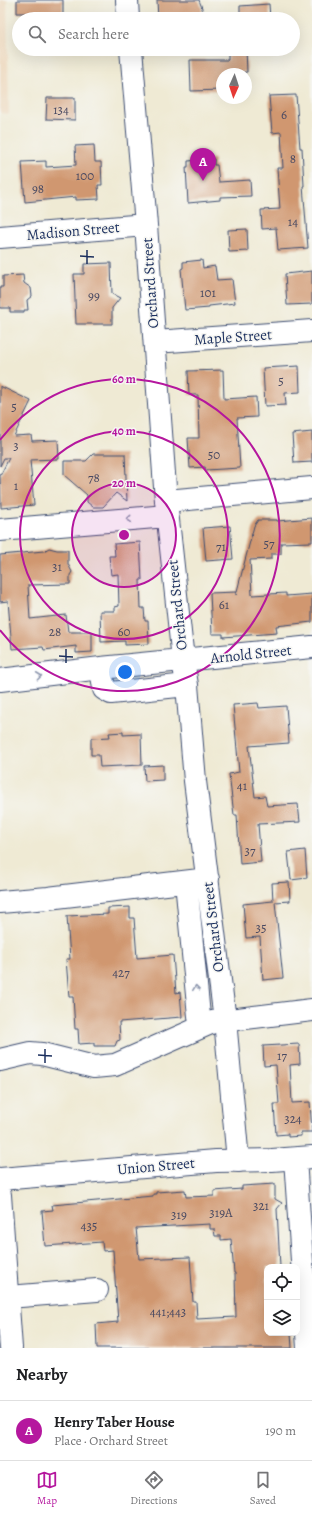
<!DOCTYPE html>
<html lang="en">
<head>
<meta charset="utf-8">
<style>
  :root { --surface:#fff; --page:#f2f2f2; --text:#202124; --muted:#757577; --line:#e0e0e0; --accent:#b5179e }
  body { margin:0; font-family:Alegreya,serif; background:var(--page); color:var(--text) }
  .controls { position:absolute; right:12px; bottom:12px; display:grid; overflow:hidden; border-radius:8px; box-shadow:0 4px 16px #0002 }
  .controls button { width:36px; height:36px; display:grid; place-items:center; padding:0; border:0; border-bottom:1px solid var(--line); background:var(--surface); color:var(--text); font:20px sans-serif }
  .compass { position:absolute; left:216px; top:68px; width:36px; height:36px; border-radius:50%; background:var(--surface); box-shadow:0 4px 16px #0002; rotate:183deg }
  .you { position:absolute; left:125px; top:672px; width:14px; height:14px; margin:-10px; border:3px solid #fff; border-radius:50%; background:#1a73e8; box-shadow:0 0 0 6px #1a73e833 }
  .badge { display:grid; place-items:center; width:26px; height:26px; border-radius:50%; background:var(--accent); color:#fff; font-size:13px; font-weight:700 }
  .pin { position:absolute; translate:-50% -33px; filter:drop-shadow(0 1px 2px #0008) }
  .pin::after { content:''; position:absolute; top:21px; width:14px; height:12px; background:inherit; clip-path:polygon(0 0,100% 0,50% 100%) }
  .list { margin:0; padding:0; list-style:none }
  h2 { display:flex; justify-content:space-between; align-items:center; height:52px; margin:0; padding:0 16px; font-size:17px }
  h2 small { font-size:13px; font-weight:400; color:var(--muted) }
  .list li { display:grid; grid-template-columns:26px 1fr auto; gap:12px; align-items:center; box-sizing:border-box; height:60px; padding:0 16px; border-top:1px solid var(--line) }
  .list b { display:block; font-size:15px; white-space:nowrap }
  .list p { margin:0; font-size:13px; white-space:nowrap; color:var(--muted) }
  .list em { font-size:13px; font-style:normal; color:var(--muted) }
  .icon { flex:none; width:22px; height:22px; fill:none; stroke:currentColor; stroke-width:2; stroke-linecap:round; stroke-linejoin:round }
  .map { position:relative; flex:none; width:312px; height:1348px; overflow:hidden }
  .search { position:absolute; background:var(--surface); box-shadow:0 4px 16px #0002; left:12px; right:12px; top:12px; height:44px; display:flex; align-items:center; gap:10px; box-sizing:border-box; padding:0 14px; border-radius:22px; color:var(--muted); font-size:15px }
  .sheet { height:112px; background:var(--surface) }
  nav { display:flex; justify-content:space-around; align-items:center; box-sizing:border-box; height:56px; border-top:1px solid var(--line); background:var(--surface); font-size:11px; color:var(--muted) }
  nav a { display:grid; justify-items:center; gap:2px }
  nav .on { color:var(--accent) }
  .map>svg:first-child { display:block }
</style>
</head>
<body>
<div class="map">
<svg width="312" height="1348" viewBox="0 0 312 1348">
  <rect width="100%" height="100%" fill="#f6f6f2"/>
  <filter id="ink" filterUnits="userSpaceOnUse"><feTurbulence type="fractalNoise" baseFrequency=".025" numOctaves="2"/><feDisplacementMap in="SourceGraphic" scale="8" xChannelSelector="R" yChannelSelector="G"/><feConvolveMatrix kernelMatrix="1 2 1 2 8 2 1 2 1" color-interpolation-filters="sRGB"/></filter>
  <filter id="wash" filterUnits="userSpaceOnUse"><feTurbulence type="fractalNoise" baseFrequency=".012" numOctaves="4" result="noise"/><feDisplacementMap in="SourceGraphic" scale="16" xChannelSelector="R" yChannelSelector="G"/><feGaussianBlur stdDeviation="0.9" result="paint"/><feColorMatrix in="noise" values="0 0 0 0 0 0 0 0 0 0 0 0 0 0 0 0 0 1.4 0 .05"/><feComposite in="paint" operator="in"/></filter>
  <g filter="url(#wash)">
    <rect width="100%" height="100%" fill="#efead4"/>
    <path fill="#edd7bb" d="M 0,0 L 7,0 L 9,114 L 0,113 Z"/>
    <g id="blocks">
      <path fill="#d09770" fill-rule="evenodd" d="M 17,0 L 63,0 L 63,19 L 45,19 L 45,13 L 17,13 Z
        M 157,0 L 199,0 L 202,8 L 202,19 L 158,19 Z
        M 269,4 L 270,19 L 240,19 L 240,6 Z
        M 228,49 L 246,49 L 247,72 L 222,74 L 222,90 L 191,91 L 190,60 L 228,60 Z
        M 296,95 L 300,148 L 302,148 L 304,186 L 303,186 L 308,248 L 278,250 L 276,228 L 262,229 L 261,210 L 280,209 L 277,168 L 283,168 L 281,132 L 272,133 L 269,96 Z
        M 47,98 L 75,98 L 75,120 L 46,119 Z
        M 94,145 L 95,162 L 101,162 L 102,185 L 98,185 L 99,199 L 76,200 L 76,197 L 25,202 L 22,162 L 46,161 L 46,167 L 76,165 L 75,146 Z
        M 214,159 L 214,165 L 217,165 L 219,182 L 250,180 L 251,196 L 220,197 L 220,200 L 188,203 L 186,167 L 188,167 L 188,161 Z
        M 247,229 L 248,251 L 229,252 L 228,230 Z
        M 202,260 L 203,268 L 215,266 L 217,280 L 232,279 L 235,303 L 209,306 L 209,308 L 185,310 L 181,269 L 183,268 L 183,262 Z
        M 111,263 L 112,294 L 120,298 L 112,308 L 112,324 L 76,324 L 74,274 L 84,274 L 84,264 Z
        M 312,271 L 312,304 L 287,305 L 285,274 Z
        M 23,275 L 24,283 L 31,288 L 32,296 L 27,300 L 28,310 L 24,310 L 24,312 L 10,312 L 10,308 L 0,308 L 0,287 L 3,287 L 3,276 Z
        M 299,366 L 300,392 L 285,393 L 286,405 L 265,406 L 263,368 Z
        M 223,370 L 224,399 L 256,397 L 257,417 L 237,418 L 240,468 L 206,470 L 205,467 L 190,468 L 188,438 L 199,438 L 198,395 L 189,395 L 188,371 Z
        M 0,386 L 31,401 L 14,436 L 31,435 L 32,441 L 58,440 L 59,459 L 30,460 L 34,505 L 1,508 L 0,476 L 9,458 L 4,458 L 0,466 Z
        M 312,432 L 312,462 L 294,463 L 292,434 Z
        M 93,454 L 125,454 L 127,501 L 116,493 L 103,507 L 93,507 L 87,502 L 87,495 L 64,475 L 64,461 L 86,461 Z
        M 312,518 L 312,542 L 281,543 L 281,554 L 271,554 L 271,559 L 250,560 L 252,595 L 286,593 L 286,596 L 312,594 L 312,622 L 276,626 L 277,633 L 223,637 L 223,634 L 212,634 L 210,593 L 236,592 L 236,595 L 254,526 L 258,520 L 277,520 L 277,521 Z
        M 230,526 L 233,559 L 206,561 L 203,528 Z
        M 140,542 L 142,580 L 140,580 L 141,608 L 144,608 L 145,621 L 148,621 L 149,644 L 125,645 L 125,641 L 101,642 L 100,611 L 115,611 L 115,607 L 119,606 L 118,574 L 111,575 L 109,556 L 115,556 L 114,544 Z
        M 49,548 L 57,550 L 68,550 L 68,564 L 72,572 L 70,575 L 70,584 L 28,585 L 30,619 L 66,615 L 68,632 L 92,632 L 92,652 L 76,653 L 76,646 L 44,650 L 43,647 L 12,649 L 8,601 L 0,602 L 0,555 L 44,551 Z
        M 258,703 L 259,708 L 286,706 L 289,743 L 249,746 L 255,797 L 265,796 L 267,806 L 298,804 L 300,822 L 258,824 L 261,862 L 240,864 L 237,815 L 234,815 L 229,774 L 239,772 L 233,705 Z
        M 123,732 L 123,735 L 141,734 L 142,765 L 100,767 L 99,755 L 91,755 L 91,738 L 110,737 L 109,733 Z
        M 163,765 L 163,780 L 145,781 L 144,766 Z
        M 305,850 L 307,878 L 291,880 L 288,852 Z
        M 289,882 L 290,901 L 275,902 L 283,978 L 263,980 L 260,937 L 246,938 L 243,904 L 273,901 L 272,883 Z
        M 130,907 L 130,918 L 134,918 L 137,958 L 173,955 L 176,993 L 180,992 L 182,1017 L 119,1022 L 120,1040 L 117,1041 L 115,1046 L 94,1046 L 94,1043 L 79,1044 L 78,1029 L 75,1029 L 73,997 L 69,997 L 66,959 L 70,959 L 67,916 L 108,914 L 108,908 Z
        M 299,1044 L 300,1064 L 290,1065 L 292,1103 L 310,1102 L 312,1132 L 301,1132 L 301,1136 L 288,1137 L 288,1134 L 276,1135 L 274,1104 L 279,1104 L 276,1065 L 264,1066 L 263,1046 Z
        M 275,1184 L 275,1199 L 282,1203 L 277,1209 L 280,1267 L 267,1267 L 267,1333 L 291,1333 L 292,1348 L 97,1348 L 96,1324 L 118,1322 L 113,1250 L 103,1251 L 102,1242 L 45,1246 L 42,1211 L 53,1210 L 52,1205 L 153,1196 L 153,1194 L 156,1194 L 156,1192 L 185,1190 L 186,1197 L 214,1196 L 214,1191 L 242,1189 L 242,1186 ZM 210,1224 L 210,1229 L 214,1229 L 215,1236 L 221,1236 L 221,1240 L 231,1239 L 234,1273 L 235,1273 L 236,1317 L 197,1319 L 196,1302 L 193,1302 L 190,1257 L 139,1259 L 136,1228 Z"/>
    </g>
  </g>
  <g filter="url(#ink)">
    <use href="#blocks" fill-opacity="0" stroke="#3b4b70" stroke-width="1"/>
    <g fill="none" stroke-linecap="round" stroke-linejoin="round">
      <defs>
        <path id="minor" d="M 127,0 L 128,19
          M 131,49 L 146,225 L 166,501 L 183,660 L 187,685 L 195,781 L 225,1020 L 238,1161
          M 0,237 L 146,225
          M 155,342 L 312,331
          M 166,501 L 312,488
          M 0,530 L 167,516
          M 101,668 L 104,689 L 111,693 L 187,685
          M 0,680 L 101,668 L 312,647
          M 186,882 L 200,1026
          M 0,902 L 48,898 L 208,879
          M 0,1060 L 30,1053 L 42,1054 L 94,1067 L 115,1065 L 213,1022 L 312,1010
          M 295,1159 L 308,1348
          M 8,1297 L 97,1290"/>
        <path id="major" d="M 0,1179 L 216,1161 L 272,1160 L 312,1157
          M 0,1195 L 11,1348"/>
      </defs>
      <use href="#minor" stroke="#3b4b70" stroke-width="24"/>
      <use href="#major" stroke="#3b4b70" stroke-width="24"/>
      <use href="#minor" stroke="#fff" stroke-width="22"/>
      <use href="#major" stroke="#fff" stroke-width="22"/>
    </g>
    <defs><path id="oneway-chevron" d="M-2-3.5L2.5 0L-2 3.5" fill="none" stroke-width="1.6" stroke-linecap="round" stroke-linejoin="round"/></defs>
    <g stroke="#8d97ae">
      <use href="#oneway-chevron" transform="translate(129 519) rotate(175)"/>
      <use href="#oneway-chevron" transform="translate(39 676) rotate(-7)"/>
      <use href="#oneway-chevron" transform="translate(196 988) rotate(-96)"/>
    </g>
  </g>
  <path fill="none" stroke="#1b2f5e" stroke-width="1.5" d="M 80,256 L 94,257M 87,264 L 87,250M 59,656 L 73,657M 66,663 L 66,649M 38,1055 L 52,1056M 45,1063 L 45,1049"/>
  <circle cx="124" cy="535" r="52" fill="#b5179e" fill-opacity=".12"/>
  <g fill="none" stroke="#b5179e" stroke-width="2">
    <circle cx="124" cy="535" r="52"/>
    <circle cx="124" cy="535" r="104"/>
    <path d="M0 440A156 156 0 1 1 0 630"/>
  </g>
  <g text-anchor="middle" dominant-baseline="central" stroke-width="3" stroke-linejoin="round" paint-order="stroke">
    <g font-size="13" fill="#484962">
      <text x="61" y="109">134</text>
      <text x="284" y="114">6</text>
      <text x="293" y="158">8</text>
      <text x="85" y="175">100</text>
      <text x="38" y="188">98</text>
      <text x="293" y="221">14</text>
      <text x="208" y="292">101</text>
      <text x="94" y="295">99</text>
      <text x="281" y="380">5</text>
      <text x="14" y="406">5</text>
      <text x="16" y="445">3</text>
      <text x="214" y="454">50</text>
      <text x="94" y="477">78</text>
      <text x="16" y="485">1</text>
      <text x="269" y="543">57</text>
      <text x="221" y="546">71</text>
      <text x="57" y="566">31</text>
      <text x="224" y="604">61</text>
      <text x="55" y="631">28</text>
      <text x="124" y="631">60</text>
      <text x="242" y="785">41</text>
      <text x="250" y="850">37</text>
      <text x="261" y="927">35</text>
      <text x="121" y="972">427</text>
      <text x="282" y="1055">17</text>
      <text x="293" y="1118">324</text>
      <text x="261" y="1205">321</text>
      <text x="221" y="1212">319A</text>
      <text x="179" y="1214">319</text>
      <text x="89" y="1225">435</text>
      <text x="168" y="1311">441;443</text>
    </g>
    <g font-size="15" fill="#1b2f5e" stroke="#f6f6f2">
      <text transform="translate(73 231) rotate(-5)">Madison Street</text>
      <text transform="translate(150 283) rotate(-94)">Orchard Street</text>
      <text transform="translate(233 337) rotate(-4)">Maple Street</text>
      <text transform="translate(177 605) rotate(-96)">Orchard Street</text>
      <text transform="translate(251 654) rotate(-6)">Arnold Street</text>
      <text transform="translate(213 927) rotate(-97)">Orchard Street</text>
      <text transform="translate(156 1166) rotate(-5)">Union Street</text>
    </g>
  </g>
  <circle cx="124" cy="535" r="6" fill="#b5179e" stroke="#f6f6f2" stroke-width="2"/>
  <g font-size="12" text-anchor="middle" font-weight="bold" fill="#b5179e" stroke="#f6f6f2" stroke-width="3" stroke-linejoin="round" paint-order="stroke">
    <text x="124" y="383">60 m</text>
    <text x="124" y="435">40 m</text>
    <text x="124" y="487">20 m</text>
  </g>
</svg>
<div class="controls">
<button><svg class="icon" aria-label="locate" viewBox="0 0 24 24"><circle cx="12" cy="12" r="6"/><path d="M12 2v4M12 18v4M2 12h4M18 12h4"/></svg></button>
<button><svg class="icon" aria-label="layers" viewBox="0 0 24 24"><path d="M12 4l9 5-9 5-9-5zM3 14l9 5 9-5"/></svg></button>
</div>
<svg class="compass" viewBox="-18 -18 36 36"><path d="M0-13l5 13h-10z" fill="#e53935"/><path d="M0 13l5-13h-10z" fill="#757577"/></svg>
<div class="you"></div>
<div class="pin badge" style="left:203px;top:181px">A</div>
<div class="search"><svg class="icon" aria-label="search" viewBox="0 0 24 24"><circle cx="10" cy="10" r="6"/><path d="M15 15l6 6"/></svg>Search here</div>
</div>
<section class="sheet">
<h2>Nearby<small></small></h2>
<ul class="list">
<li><span class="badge">A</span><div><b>Henry Taber House</b><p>Place · Orchard Street</p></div><em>190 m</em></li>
</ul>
</section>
<nav>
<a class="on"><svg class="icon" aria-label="map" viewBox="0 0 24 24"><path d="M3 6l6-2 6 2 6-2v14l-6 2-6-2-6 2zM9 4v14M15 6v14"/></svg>Map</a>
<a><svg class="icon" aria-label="directions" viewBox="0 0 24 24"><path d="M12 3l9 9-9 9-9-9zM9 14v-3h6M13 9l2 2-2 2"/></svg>Directions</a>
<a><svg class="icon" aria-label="saved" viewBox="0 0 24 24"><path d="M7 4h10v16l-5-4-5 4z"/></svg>Saved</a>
</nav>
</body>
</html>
